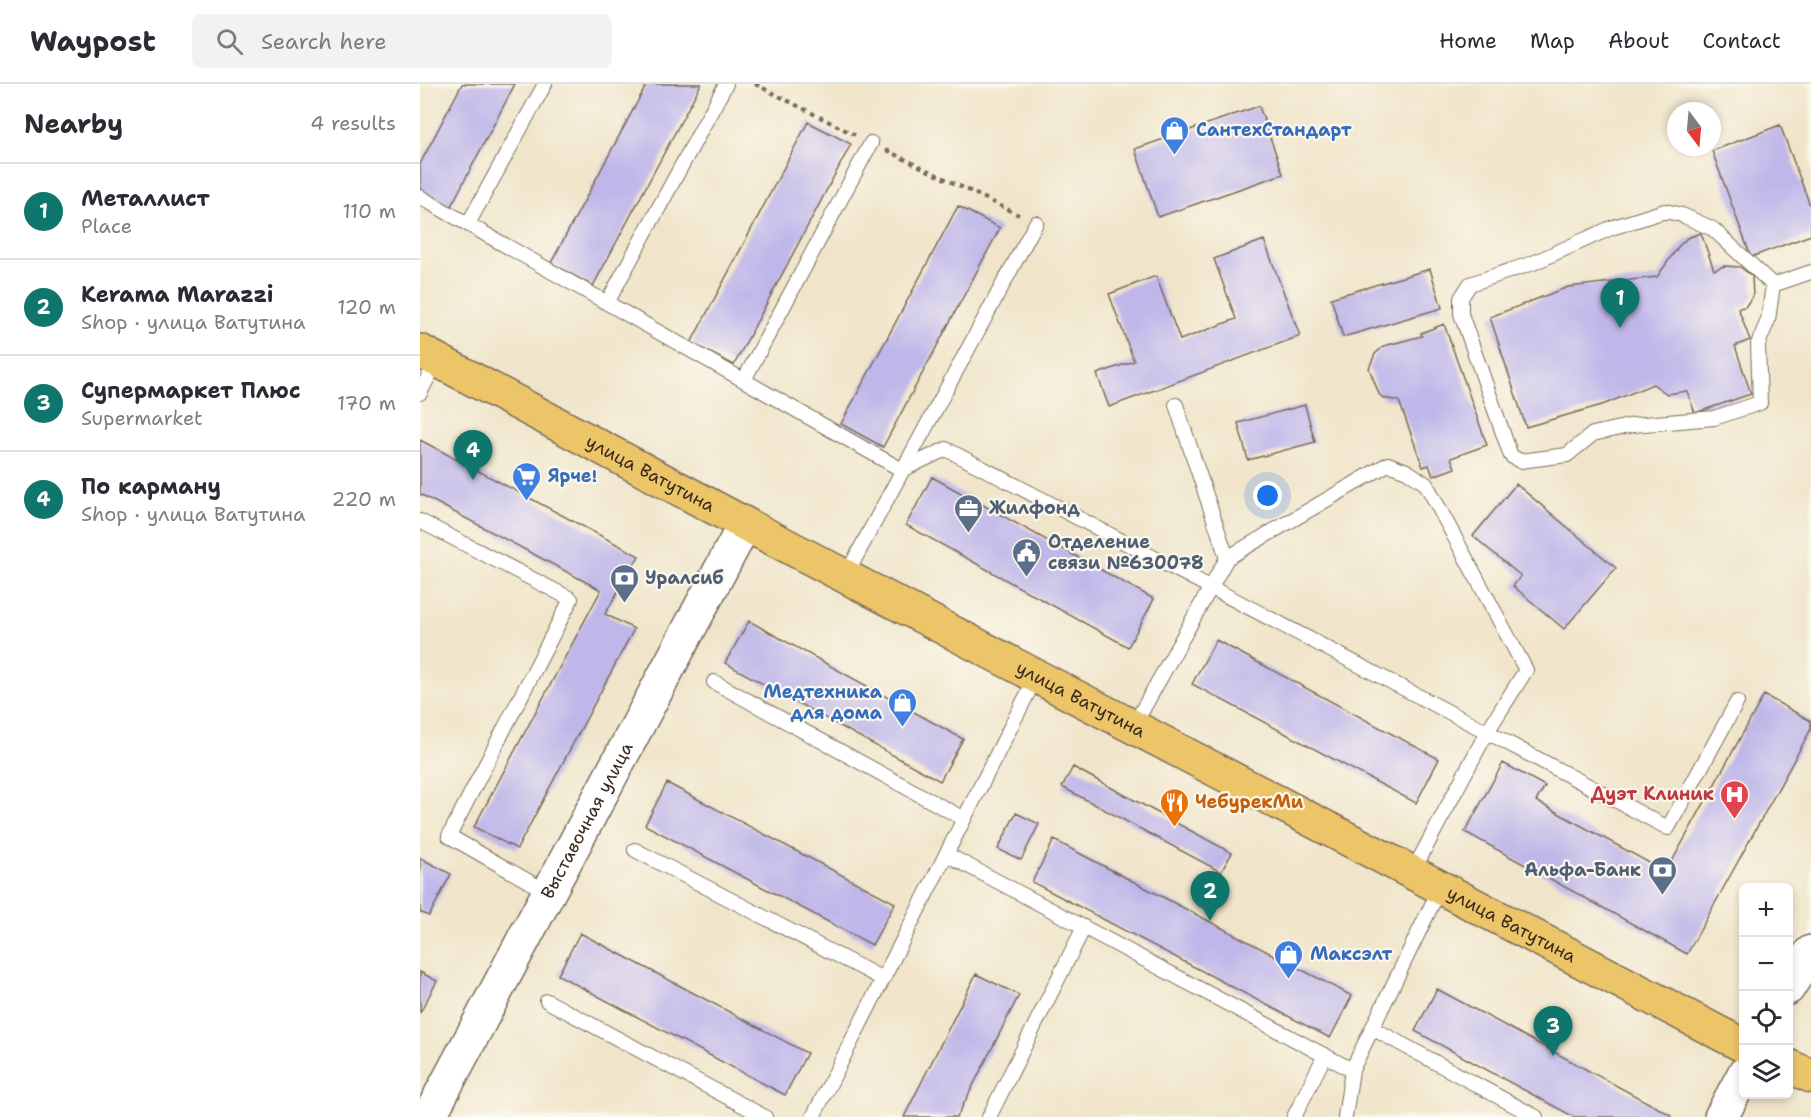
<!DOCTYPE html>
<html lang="en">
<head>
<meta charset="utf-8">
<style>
  :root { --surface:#fff; --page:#f2f2f3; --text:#2b2b33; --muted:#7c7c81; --line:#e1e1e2; --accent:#0f766e }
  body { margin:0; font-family:"Shantell Sans",sans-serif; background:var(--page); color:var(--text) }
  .controls { position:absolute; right:18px; bottom:18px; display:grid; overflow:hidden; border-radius:9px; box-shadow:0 3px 9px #0003 }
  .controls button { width:54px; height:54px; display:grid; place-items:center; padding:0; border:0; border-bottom:2px solid var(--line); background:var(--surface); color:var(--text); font:30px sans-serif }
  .compass { position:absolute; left:1247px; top:18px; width:54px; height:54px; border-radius:50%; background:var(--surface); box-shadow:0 3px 9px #0003; rotate:164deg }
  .you { position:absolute; left:848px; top:412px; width:21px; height:21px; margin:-15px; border:4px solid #fff; border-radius:50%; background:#1a73e8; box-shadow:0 0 0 9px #1a73e833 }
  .badge { display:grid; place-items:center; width:39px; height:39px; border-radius:50%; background:var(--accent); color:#fff; font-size:20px; font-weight:700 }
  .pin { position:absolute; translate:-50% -50px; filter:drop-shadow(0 2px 3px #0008) }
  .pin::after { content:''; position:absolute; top:32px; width:21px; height:18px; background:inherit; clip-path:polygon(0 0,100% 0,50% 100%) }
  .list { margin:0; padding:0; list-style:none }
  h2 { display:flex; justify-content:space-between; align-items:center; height:78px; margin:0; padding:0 24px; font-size:26px }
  h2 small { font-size:20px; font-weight:400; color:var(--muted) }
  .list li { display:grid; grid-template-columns:39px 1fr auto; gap:18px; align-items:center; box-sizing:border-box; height:96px; padding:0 24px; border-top:2px solid var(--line) }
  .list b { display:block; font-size:22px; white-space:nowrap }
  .list p { margin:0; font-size:20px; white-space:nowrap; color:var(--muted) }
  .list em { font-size:20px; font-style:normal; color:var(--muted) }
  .icon { flex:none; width:33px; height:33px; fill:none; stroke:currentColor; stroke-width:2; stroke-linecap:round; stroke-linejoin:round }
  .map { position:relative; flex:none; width:1391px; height:1033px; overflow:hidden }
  header { display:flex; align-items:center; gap:36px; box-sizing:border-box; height:84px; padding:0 30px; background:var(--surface); border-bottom:2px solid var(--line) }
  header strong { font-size:28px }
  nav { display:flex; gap:33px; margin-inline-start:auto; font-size:21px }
  .search { width:420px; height:54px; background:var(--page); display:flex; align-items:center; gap:15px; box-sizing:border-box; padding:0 21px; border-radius:9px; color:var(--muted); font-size:22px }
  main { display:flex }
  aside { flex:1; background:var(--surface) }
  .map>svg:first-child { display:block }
</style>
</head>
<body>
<header>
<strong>Waypost</strong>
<div class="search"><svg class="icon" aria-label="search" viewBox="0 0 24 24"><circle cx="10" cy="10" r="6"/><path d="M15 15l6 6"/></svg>Search here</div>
<nav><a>Home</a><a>Map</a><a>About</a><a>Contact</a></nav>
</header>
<main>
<aside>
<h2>Nearby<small>4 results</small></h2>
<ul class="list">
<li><span class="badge">1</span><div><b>Металлист</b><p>Place</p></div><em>110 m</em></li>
<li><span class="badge">2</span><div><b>Kerama Marazzi</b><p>Shop · улица Ватутина</p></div><em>120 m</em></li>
<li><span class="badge">3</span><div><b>Супермаркет Плюс</b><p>Supermarket</p></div><em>170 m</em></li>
<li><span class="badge">4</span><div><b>По карману</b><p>Shop · улица Ватутина</p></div><em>220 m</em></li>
</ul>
</aside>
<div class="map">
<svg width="1391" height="1033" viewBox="0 0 1391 1033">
  <rect width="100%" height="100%" fill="#fbf7ec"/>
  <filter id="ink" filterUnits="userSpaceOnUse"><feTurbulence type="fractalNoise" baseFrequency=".0167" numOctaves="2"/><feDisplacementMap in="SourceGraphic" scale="12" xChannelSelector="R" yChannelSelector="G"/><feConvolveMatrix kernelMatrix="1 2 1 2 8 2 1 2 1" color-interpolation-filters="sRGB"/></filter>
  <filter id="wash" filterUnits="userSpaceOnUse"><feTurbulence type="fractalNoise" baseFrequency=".008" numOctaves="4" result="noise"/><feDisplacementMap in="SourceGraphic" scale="24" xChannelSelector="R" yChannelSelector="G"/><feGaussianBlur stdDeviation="1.35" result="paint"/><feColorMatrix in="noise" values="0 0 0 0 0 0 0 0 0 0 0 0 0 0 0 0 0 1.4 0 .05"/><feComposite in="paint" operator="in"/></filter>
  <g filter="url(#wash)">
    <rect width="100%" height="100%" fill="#f0e5ca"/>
    <g id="blocks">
      <path fill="#bfb7e9" d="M 42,0 L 95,0 L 30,124 L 0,108 L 0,80 Z
        M 227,0 L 281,0 L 173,202 L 131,179 Z
        M 839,22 L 863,90 L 738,133 L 715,65 Z
        M 388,38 L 431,60 L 314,281 L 271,259 Z
        M 1360,41 L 1391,124 L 1391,151 L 1331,173 L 1292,67 Z
        M 538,122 L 580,144 L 463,363 L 421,340 Z
        M 1281,149 L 1294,186 L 1304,182 L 1320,183 L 1332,192 L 1333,212 L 1325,223 L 1318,224 L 1330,256 L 1315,262 L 1331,310 L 1275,329 L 1267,307 L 1247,310 L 1233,300 L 1185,320 L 1106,343 L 1070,233 L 1148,203 L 1237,193 L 1258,163 L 1267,154 Z
        M 844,156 L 880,252 L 689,323 L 677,290 L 714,277 L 689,210 L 736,192 L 760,256 L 816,235 L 794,175 Z
        M 1010,185 L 1022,224 L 923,253 L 911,214 Z
        M 1024,240 L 1067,361 L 1031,374 L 1035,384 L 1013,392 L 1009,381 L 1003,383 L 979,317 L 963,314 L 959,310 L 949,284 L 955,270 L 964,262 L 1002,252 L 1001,249 Z
        M 885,321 L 895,358 L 828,376 L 818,339 Z
        M 0,356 L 219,472 L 185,530 L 214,545 L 97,765 L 54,743 L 181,506 L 0,410 Z
        M 512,393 L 734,515 L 708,563 L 486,441 Z
        M 1096,400 L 1196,484 L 1144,545 L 1093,502 L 1101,492 L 1053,452 Z
        M 329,537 L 543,655 L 520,697 L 305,579 Z
        M 796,556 L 1019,675 L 996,719 L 772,600 Z
        M 1344,611 L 1391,637 L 1391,645 L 1267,870 L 1045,748 L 1083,679 L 1125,702 L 1116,717 L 1246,788 Z
        M 653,683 L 812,769 L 801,788 L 642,703 Z
        M 247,699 L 475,819 L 452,861 L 225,741 Z
        M 596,729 L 619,740 L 601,776 L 578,765 Z
        M 634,756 L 932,912 L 910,954 L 612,798 Z
        M 0,774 L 31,790 L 9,832 L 0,828 Z
        M 160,849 L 387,969 L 365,1011 L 138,891 Z
        M 0,888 L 17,897 L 0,929 Z
        M 556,890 L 599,911 L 537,1033 L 484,1033 Z
        M 1017,905 L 1251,1031 L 1250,1033 L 1154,1033 L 995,947 Z"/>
    </g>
  </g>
  <g filter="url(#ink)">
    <use href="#blocks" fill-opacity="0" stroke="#7a6b5a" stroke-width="1.5"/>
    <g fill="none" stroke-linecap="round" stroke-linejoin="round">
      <defs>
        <path id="service" d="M 0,113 L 482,386
          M 48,140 L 125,0
          M 1353,201 L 1348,236 L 1338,260 L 1340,319 L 1294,334 L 1213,341 L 1173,350 L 1147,371 L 1100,377 L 1091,372 L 1041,230 L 1041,214 L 1050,200 L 1113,179 L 1191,144 L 1245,127 L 1262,131 L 1293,145 L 1353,201 L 1391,188
          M 187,219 L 306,0
          M 324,296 L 451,59
          M 0,309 L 17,276
          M 482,386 L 526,365 L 1067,648 L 992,789
          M 0,437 L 151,515 L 29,752 L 129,809
          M 807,474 L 968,380 L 987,387 L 1006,400 L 1106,586 L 1067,648 L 1248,744 L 1317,618
          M 425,493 L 616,139
          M 294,598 L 544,735
          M 713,643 L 807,474 L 756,321
          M 215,766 L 463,895
          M 526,770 L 932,986
          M 127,917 L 345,1033
          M 952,944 L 1116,1033
          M 393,1033 L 616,593
          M 569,1033 L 664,843
          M 874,1033 L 905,971
          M 925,1033 L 932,986 L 1020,804"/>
        <g id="tertiary">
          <path d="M 1368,904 L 1391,868"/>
          <path id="s1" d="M 9,1033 L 325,440"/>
          <path d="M 1301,1033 L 1324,990"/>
        </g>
        <g id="primary">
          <path id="s2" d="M 0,267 L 325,440 L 1324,962"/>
          <path d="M 1368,982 L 1391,992"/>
        </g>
      </defs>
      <use href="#service" stroke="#7a6b5a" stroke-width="16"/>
      <use href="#tertiary" stroke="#7a6b5a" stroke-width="36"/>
      <use href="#primary" stroke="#7a6b5a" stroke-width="36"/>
      <path stroke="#7a6b5a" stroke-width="4" stroke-dasharray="4.5 4.5" stroke-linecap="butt" d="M 335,0 L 435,51
        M 466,66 L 599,131"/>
      <use href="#service" stroke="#fff" stroke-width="14"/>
      <use href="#tertiary" stroke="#fff" stroke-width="33"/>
      <use href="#primary" stroke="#edc569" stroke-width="33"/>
    </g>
  </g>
  <defs>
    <symbol id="shop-pin" viewBox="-11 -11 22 30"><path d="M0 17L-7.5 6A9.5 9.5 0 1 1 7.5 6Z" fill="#3f7fe0" stroke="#fbf7ec"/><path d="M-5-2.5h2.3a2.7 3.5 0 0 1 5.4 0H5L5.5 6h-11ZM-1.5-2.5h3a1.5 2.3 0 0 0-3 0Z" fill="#fff"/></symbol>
    <symbol id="supermarket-pin" viewBox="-11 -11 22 30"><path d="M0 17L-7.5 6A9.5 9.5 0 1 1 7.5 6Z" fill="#3f7fe0" stroke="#fbf7ec"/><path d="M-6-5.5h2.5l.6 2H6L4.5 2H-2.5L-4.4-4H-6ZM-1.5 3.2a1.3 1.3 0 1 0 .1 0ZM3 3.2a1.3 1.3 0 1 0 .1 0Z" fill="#fff"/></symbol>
    <symbol id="office-pin" viewBox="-11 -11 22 30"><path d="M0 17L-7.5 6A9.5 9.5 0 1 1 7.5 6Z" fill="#5c6f8a" stroke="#fbf7ec"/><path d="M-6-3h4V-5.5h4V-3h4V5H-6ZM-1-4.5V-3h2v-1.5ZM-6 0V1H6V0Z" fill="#fff"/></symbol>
    <symbol id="civic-pin" viewBox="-11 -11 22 30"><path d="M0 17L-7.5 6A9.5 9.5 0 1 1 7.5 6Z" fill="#5c6f8a" stroke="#fbf7ec"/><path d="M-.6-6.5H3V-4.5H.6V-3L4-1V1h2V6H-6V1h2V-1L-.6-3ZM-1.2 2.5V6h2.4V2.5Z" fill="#fff"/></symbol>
    <symbol id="bank-pin" viewBox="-11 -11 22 30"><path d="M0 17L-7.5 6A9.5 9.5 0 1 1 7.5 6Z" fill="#5c6f8a" stroke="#fbf7ec"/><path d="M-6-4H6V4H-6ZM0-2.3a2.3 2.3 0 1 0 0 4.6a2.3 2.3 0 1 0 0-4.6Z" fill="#fff"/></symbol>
    <symbol id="hospital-pin" viewBox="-11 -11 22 30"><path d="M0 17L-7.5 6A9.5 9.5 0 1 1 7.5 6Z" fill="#e0444e" stroke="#fbf7ec"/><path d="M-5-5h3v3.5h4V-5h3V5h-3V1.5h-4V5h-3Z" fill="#fff"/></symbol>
    <symbol id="restaurant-pin" viewBox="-11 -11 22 30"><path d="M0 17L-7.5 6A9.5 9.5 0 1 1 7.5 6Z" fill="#e8710a" stroke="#fbf7ec"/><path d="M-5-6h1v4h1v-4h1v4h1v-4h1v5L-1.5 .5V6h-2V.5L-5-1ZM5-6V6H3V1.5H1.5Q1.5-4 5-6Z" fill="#fff"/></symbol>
  </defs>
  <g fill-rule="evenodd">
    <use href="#shop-pin" x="738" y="30" width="33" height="45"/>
    <use href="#supermarket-pin" x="90" y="376" width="33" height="45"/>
    <use href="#office-pin" x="532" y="408" width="33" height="45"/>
    <use href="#civic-pin" x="590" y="452" width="33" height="45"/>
    <use href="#bank-pin" x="188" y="478" width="33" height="45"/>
    <use href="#shop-pin" x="466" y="602" width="33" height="45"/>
    <use href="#hospital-pin" x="1298" y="694" width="33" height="45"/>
    <use href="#restaurant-pin" x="738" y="702" width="33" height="45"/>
    <use href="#bank-pin" x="1226" y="770" width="33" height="45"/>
    <use href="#shop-pin" x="852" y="854" width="33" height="45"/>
  </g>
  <g text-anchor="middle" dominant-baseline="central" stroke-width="4.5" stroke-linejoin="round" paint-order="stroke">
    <g font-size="18" font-weight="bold" fill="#366cbe" stroke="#fbf7ec" text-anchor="start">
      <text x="776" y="46">СантехСтандарт</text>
      <text x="128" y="392">Ярче!</text>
      <text x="462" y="608" text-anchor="end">Медтехника<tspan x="462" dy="21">для дома</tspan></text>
      <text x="890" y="870">Максэлт</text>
    </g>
    <g font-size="18" fill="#3b2a1e" stroke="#fbf7ec">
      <text stroke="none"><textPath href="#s2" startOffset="261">улица Ватутина</textPath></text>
      <text stroke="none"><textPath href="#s2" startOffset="747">улица Ватутина</textPath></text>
      <text stroke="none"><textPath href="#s1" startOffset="336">Выставочная улица</textPath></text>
      <text stroke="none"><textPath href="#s2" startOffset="1233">улица Ватутина</textPath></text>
    </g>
    <g font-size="18" font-weight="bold" fill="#4e5e75" stroke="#fbf7ec" text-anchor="start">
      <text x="569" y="424">Жилфонд</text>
      <text x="628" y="458">Отделение<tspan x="628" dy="21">связи №630078</tspan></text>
      <text x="225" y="494">Уралсиб</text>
      <text x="1221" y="786" text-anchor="end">Альфа-Банк</text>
    </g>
    <g font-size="18" font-weight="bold" fill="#be3a42" stroke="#fbf7ec" text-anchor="end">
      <text x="1294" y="710">Дуэт Клиник</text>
    </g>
    <g font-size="18" font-weight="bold" fill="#c56008" stroke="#fbf7ec" text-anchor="start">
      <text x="775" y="718">ЧебурекМи</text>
    </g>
  </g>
</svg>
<div class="controls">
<button>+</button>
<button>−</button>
<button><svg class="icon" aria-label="locate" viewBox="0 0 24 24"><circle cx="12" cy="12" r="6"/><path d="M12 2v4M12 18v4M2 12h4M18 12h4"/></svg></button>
<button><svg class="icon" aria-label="layers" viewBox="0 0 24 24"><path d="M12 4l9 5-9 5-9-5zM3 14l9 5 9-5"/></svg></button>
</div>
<svg class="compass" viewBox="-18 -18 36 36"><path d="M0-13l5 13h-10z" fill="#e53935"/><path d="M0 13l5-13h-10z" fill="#7c7c81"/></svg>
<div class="you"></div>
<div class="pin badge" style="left:1200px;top:244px">1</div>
<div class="pin badge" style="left:790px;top:837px">2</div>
<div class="pin badge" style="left:1133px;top:972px">3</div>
<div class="pin badge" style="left:53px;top:396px">4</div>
</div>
</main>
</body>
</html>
